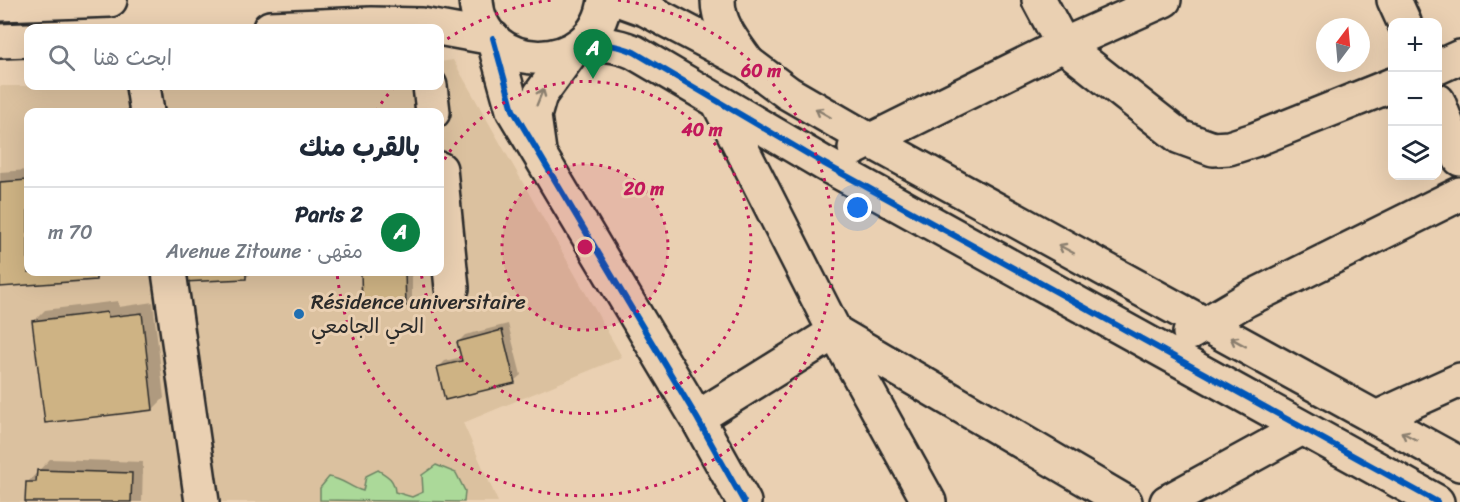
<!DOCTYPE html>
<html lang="ar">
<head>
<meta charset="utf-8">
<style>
  :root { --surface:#fff; --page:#f2f2f3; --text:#1f2937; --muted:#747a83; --line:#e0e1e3; --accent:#0b8043 }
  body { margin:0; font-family:Sriracha,"Playpen Sans Arabic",sans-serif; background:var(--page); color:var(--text); direction:rtl }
  .controls { position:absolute; right:18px; top:18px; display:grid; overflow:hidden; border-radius:12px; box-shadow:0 6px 24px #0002 }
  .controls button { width:54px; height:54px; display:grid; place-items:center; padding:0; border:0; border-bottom:2px solid var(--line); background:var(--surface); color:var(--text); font:30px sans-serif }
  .compass { position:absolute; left:1316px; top:18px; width:54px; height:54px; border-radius:50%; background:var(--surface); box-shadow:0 6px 24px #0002; rotate:16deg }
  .you { position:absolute; left:858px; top:208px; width:21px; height:21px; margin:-15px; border:4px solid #fff; border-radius:50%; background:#1a73e8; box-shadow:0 0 0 9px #1a73e833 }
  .badge { display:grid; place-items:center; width:39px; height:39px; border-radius:50%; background:var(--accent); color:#fff; font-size:20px; font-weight:700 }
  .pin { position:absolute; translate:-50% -50px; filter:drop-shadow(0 2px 3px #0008) }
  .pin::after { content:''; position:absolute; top:32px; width:21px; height:18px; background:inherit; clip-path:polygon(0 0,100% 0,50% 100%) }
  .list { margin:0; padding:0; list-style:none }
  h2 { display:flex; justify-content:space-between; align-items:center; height:78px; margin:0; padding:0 24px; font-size:26px }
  h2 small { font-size:20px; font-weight:400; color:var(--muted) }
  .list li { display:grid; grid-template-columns:39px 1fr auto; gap:18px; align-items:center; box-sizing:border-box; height:90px; padding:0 24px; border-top:2px solid var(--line) }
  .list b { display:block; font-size:22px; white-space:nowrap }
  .list p { margin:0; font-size:20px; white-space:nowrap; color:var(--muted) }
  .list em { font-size:20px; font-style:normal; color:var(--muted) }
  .icon { flex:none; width:33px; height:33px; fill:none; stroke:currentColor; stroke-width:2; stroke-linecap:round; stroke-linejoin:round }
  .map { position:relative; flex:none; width:1460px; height:502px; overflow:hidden; direction:ltr }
  .search { position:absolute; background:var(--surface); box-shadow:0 6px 24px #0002; left:24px; top:24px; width:420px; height:66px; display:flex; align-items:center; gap:15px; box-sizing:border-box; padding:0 21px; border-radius:12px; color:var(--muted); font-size:22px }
  .panel { position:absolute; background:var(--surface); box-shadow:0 6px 24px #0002; left:24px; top:108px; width:420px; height:168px; border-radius:12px; direction:rtl }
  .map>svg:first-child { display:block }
</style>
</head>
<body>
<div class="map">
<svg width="1460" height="502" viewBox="0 0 1460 502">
  <rect width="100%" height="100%" fill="#ead0b2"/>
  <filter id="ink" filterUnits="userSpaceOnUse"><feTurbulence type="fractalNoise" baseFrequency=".0167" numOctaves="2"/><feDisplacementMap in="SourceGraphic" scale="12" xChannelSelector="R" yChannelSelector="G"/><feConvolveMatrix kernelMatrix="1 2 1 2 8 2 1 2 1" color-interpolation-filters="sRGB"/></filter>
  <g filter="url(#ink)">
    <path fill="#dbc19f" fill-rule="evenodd" d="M 453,60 L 622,357 L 463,423 L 498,502 L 0,502 L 0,86 L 440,86 L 440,62 ZM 28,112 L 440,112 L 440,272 L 28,272 Z"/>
    <path fill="#abd999" stroke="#6b8262" stroke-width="1.5" d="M 436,465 L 456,473 L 465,491 L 464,502 L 320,500 L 320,488 L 329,477 C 344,479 350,488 363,491 L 366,476 L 378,470 C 388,476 394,479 395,492 L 412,497 L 423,492 L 422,475 Z"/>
    <path fill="#0003" d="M 28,170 L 28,272 L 103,272 L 96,279 L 0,272 L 0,172 Z
      M 184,272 L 252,272 L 246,278 L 185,281 Z
      M 362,272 L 412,272 L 412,297 L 406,304 L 363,305 Z
      M 118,301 L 119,307 L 153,302 L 164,398 L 153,409 L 34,321 L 45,310 Z
      M 508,324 L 521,375 L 514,381 L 438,368 L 445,361 L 462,357 L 458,342 L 465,335 Z
      M 50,459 L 143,462 L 142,502 L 27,502 L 27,483 Z"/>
    <path fill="#ceb384" stroke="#2b2b2b" stroke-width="1.5" d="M 28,180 L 28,272 L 96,272 L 96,280 L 0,287 L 0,182 Z
      M 183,272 L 246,272 L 246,279 L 183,282 Z
      M 361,272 L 405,272 L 406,306 L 362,307 Z
      M 107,312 L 108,317 L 142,313 L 153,410 L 45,423 L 32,321 Z
      M 502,330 L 515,383 L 445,400 L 437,367 L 462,361 L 457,342 Z
      M 37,470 L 132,473 L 131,502 L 25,502 L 26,482 L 36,482 Z"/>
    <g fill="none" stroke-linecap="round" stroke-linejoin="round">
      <defs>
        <path id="minor" d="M 620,0 L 645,9 L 748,63 L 788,93 L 871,141 L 1460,464
          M 1039,0 L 1063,45 L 1180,137 L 1213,149 L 1229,148 L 1254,140 L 1392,85
          M 1394,0 L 1404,22
          M 493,38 L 513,110 L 697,418 L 744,502
          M 580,46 C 600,43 615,44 634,52 L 823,163 L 1437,502
          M 1438,67 L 1460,57
          M 143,86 L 147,112
          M 430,86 L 433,112
          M 1438,101 L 1460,159
          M 718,102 L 835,332 L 929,502
          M 855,148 L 1063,45 L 1164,0
          M 539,151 L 534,116 L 540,95 L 572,51
          M 440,169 L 452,288
          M 169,272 L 202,502
          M 1190,333 L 1246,300 L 1460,194
          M 697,418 L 835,332 L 1125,502
          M 1376,418 L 1460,380
          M 1167,502 L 1302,428"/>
        <path id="major" d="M 476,0 C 480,75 595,78 605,0
          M 718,0 C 718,25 734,43 748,63
          M 0,4 L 110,0
          M 270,28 L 371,24 L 422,25 L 493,38
          M 0,41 L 28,40"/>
      </defs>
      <use href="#minor" stroke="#2b2b2b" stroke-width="38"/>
      <use href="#major" stroke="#2b2b2b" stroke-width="38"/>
      <use href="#minor" stroke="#ead0b2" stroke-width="33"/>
      <use href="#major" stroke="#ead0b2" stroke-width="33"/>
      <defs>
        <path id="cycleway" d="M 493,38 L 513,110 L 697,418 L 744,502
          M 580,46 C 600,43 615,44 634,52 L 823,163 L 1437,502"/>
      </defs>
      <use href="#cycleway" stroke="#ead0b2" stroke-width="10"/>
      <use href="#cycleway" stroke="#0057b8" stroke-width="6"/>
    </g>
    <defs><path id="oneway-shaft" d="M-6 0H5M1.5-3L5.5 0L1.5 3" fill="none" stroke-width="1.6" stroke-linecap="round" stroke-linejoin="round" transform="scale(1.5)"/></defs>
    <g stroke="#8a7e6e">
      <use href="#oneway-shaft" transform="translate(540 97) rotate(-68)"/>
      <use href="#oneway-shaft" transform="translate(823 113) rotate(-150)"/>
      <use href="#oneway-shaft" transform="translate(1066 249) rotate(-152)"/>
      <use href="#oneway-shaft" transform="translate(1238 342) rotate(-151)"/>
      <use href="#oneway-shaft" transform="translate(1409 436) rotate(-152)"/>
    </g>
  </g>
  <circle cx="585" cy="247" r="83" fill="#c2185b" fill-opacity=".12"/>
  <g fill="none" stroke="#c2185b" stroke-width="3" stroke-dasharray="3 6">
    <circle cx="585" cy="247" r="83"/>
    <path d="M440 167A166 166 0 1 1 421 272"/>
    <path d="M376 111A249 249 0 0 1 394 87M440 44A249 249 0 0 1 552 0M618 0A249 249 0 1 1 337 273"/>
  </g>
  <circle fill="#1f6fb2" stroke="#ead0b2" stroke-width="2" cx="299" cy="314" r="6"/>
  <g text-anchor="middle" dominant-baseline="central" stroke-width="6" stroke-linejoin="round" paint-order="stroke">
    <g font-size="21" fill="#2b2b2b" stroke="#ead0b2" text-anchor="start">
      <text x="311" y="302">Résidence universitaire<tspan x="311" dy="24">الحي الجامعي</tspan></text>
    </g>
  </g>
  <circle cx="585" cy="247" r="9" fill="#c2185b" stroke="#ead0b2" stroke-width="3"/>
  <g font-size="18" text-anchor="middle" font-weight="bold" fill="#c2185b" stroke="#ead0b2" stroke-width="6" stroke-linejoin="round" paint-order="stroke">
    <text x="761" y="77">60 m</text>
    <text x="702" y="136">40 m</text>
    <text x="644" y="195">20 m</text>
  </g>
</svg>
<div class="controls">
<button>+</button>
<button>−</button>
<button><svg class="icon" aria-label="layers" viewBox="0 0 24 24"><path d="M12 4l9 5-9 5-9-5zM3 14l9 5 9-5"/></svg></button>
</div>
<svg class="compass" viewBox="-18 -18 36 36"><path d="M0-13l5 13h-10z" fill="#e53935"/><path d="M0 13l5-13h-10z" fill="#747a83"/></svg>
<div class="you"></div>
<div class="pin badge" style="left:593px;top:79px">A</div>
<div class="search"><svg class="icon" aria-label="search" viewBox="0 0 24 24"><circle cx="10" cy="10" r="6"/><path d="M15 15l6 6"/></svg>ابحث هنا</div>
<section class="panel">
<h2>بالقرب منك<small></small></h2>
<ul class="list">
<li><span class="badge">A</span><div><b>Paris 2</b><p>مقهى · Avenue Zitoune</p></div><em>70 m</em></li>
</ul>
</section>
</div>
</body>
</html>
